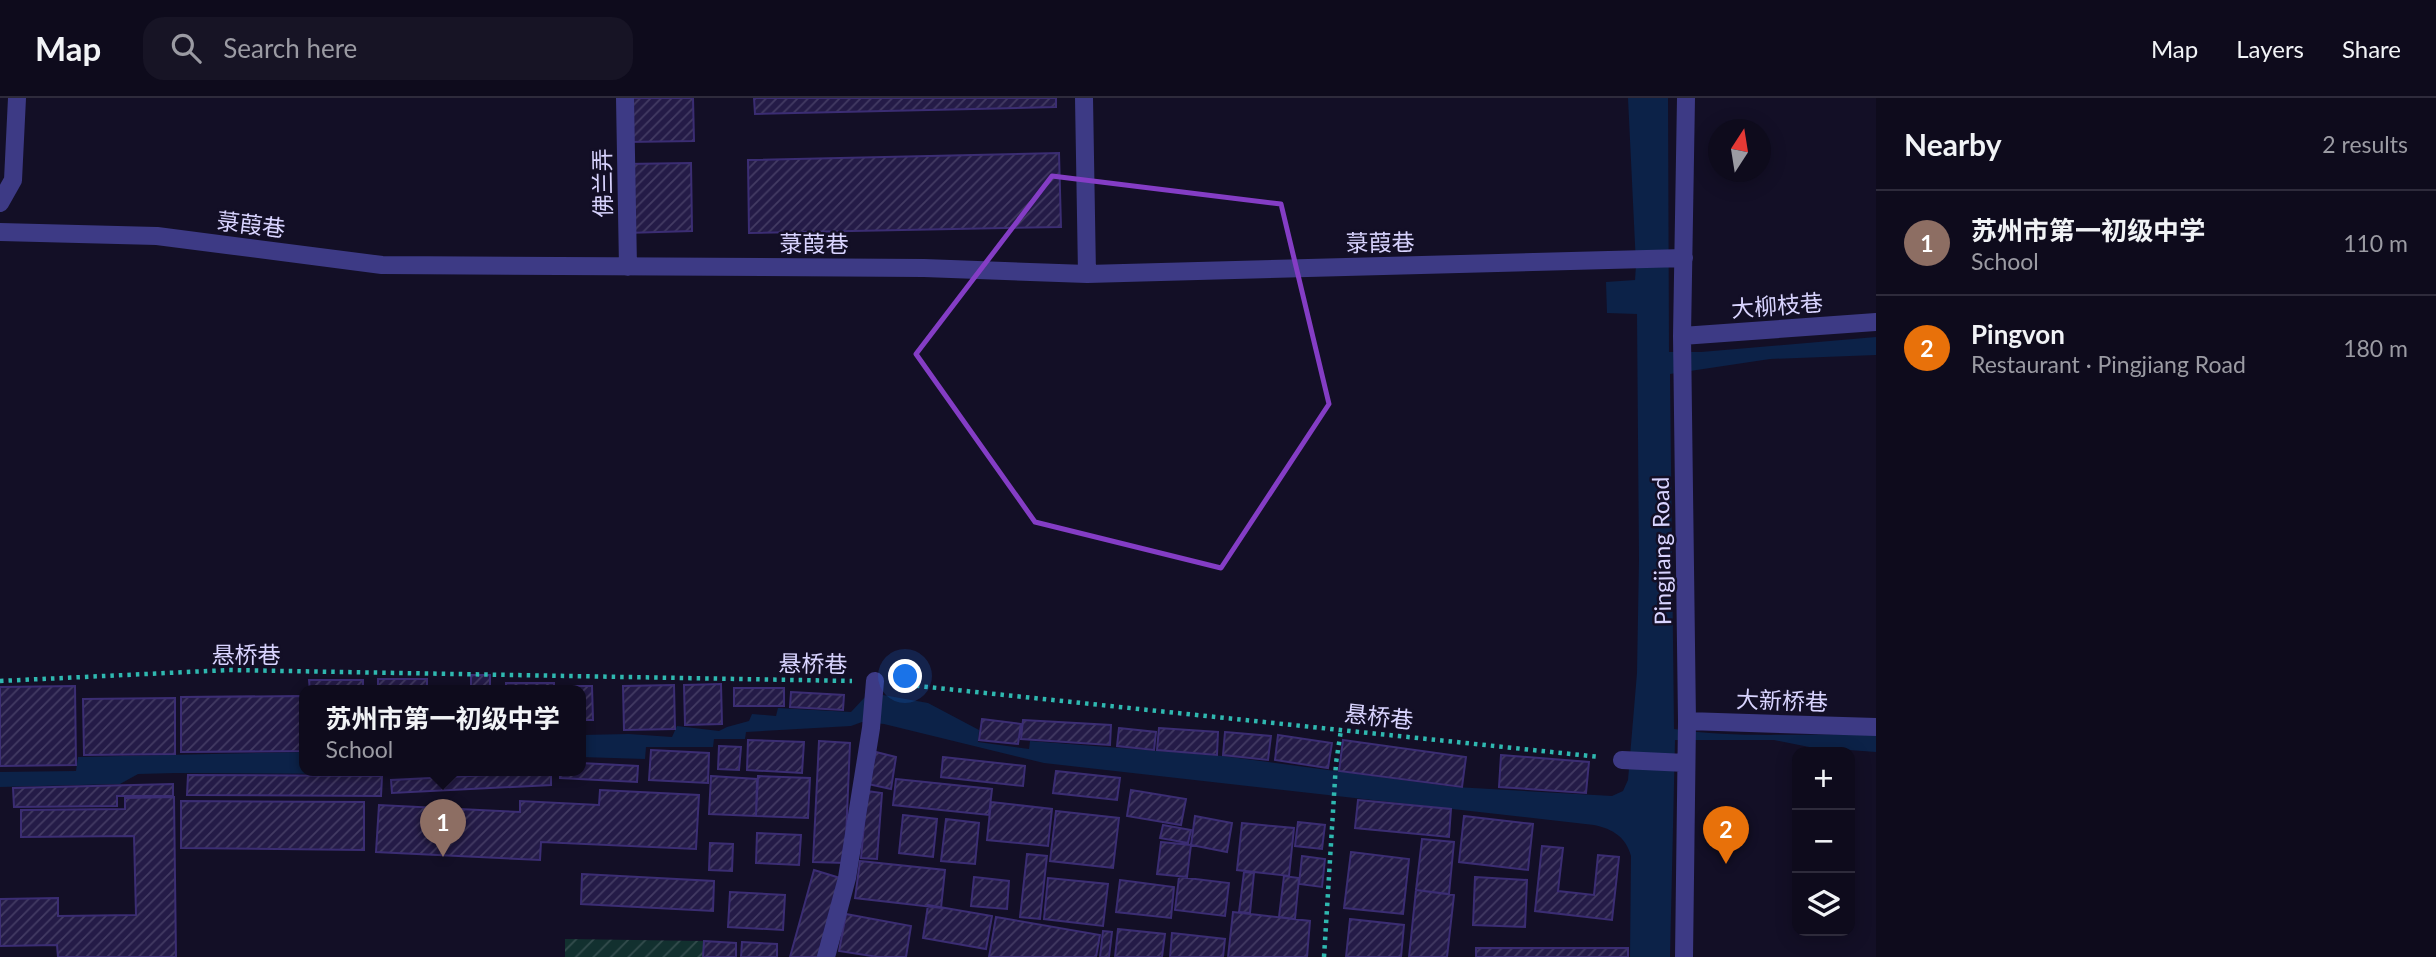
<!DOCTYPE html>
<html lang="en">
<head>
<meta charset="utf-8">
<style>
  :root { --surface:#0e0b1c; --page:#171425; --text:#f1f3f6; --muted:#9b9ba3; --line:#2e2b3b; --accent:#00e5ff }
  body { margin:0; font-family:Lato,"Noto Sans SC",sans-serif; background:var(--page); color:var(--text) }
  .controls { position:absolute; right:21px; bottom:21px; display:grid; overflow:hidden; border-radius:14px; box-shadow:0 4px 18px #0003 }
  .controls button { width:63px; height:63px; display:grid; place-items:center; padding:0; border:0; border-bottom:2px solid var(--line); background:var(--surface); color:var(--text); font:35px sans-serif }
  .compass { position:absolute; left:1708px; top:21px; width:63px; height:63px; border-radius:50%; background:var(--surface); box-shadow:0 4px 18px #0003; rotate:12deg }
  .you { position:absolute; left:906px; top:579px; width:24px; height:24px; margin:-18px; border:5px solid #fff; border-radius:50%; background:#1a73e8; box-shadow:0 0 0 10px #1a73e833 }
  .badge { display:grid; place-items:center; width:46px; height:46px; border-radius:50%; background:var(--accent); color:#fff; font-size:23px; font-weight:700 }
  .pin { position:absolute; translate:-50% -58px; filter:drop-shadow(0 2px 4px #0008) }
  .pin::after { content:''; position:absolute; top:37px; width:24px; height:21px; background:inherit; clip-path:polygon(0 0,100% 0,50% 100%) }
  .popup { position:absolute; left:299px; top:587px; width:287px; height:91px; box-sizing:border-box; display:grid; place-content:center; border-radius:14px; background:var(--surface); filter:drop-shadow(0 2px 5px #0005); font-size:23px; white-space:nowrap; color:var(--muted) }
  .popup b { font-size:26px; color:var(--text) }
  .popup::after { content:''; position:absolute; left:50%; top:100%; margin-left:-14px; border:14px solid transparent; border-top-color:var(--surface) }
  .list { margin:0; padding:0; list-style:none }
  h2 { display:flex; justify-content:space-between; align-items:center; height:91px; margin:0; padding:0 28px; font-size:30px }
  h2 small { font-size:23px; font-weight:400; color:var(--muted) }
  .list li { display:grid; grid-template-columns:46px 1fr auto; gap:21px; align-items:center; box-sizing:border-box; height:105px; padding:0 28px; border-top:2px solid var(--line) }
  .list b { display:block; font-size:26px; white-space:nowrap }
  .list p { margin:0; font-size:23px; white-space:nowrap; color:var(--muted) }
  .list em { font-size:23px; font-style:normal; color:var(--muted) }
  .icon { flex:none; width:38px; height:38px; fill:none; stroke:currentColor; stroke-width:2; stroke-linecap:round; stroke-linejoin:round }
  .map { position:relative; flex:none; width:1876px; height:859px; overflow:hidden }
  header { display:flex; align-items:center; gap:42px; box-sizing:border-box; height:98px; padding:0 35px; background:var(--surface); border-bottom:2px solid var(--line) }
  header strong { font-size:33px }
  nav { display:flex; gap:38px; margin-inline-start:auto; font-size:24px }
  .search { width:490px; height:63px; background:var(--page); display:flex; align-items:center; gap:18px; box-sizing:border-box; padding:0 24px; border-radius:21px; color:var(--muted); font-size:26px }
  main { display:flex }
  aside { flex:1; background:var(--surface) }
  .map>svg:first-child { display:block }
</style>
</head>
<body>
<header>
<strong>Map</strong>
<div class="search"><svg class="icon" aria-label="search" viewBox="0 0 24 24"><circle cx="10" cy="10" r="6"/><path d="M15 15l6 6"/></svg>Search here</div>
<nav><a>Map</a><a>Layers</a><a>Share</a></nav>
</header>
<main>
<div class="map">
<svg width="1876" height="859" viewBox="0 0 1876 859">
  <defs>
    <pattern id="garden-furrows" width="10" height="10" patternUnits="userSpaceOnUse" patternTransform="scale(1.75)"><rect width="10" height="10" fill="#12302f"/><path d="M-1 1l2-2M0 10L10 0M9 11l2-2" fill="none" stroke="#344d4e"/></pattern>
    <pattern id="building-hatch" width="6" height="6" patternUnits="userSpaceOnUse" patternTransform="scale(1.75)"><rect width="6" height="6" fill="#241b47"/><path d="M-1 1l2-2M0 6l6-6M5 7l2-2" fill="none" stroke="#433b63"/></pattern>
  </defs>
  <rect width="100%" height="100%" fill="#130f26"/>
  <path fill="url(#garden-furrows)" d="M 565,841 L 704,843 L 703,859 L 565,859 Z"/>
  <path fill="#0c2248" d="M 1628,0 L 1668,0 L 1669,254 L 1701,254 L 1876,239 L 1876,257 L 1770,261 L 1670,276 L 1674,631 C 1740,641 1809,635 1876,636 L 1876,654 L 1809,649 L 1774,642 L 1675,642 L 1670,859 L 1630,859 L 1631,758 C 1626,739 1613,731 1594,727 L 1044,665 L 884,626 L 862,624 L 851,628 L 746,634 L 745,641 L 714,641 L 713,649 L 646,649 L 645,661 L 581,659 L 581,637 L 629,636 L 672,639 L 677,628 L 719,633 L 727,629 L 749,623 L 752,616 L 776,618 L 778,610 L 851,614 L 866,598 L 883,597 L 928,605 L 979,632 L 978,644 L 1029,651 L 1030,643 L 1223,658 L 1455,689 L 1612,698 L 1623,693 L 1628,682 L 1637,575 L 1639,462 L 1637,216 L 1607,215 L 1606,184 L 1635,182 L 1636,167 Z
    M 305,654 L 305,673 L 455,674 L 381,676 L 175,675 L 138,676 L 120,686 L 0,689 L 0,674 L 76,673 L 78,659 Z"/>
  <path fill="url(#building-hatch)" stroke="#3b2d73" stroke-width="2" d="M 627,0 L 693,0 L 694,43 L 628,44 Z
    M 754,0 L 1056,0 L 1056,9 L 755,16 Z
    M 1059,55 L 1061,129 L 749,135 L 748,62 Z
    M 691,65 L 692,133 L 626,135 L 624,66 Z
    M 471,577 L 490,577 L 490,593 L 471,593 Z
    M 378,581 L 427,581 L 427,593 L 378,593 Z
    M 309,582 L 363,582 L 363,593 L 310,593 Z
    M 506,585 L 554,585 L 554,593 L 506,593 Z
    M 721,586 L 722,626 L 685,627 L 684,587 Z
    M 674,587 L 675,631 L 624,632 L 623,588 Z
    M 75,588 L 76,667 L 0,668 L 0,589 Z
    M 560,588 L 592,588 L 593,622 L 581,622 L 581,593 L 560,593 Z
    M 734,590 L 784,590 L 784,608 L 734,608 Z
    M 791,594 L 844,597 L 843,612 L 790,609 Z
    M 301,598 L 301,653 L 181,654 L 181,599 Z
    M 175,600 L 175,656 L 84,657 L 83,601 Z
    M 982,621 L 1021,626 L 1018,646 L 979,642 Z
    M 1023,622 L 1111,627 L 1110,647 L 1021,641 Z
    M 1119,630 L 1156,634 L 1154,652 L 1117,648 Z
    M 1159,630 L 1218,634 L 1217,657 L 1157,652 Z
    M 1225,634 L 1271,638 L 1268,662 L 1223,657 Z
    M 1278,637 L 1332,645 L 1328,670 L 1275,662 Z
    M 748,642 L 804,644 L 802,675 L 747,672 Z
    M 1343,642 L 1466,659 L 1462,689 L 1339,673 Z
    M 819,643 L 850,645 L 845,765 L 813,764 Z
    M 719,648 L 741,649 L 739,672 L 718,671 Z
    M 651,652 L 709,655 L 708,685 L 649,682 Z
    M 876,654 L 896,659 L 891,691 L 868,686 Z
    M 1501,657 L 1589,664 L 1586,695 L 1499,689 Z
    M 943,659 L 1025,668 L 1023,688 L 941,679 Z
    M 581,665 L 638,668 L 637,684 L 560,680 L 560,673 L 581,673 Z
    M 1056,673 L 1120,680 L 1117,702 L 1053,695 Z
    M 551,674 L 551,687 L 392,695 L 391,682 Z
    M 188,677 L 382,678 L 381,698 L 187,697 Z
    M 711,678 L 757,681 L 756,718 L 709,716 Z
    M 758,678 L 810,680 L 808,720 L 756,718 Z
    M 896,681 L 992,691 L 989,717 L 893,707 Z
    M 173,686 L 173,698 L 117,698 L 117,708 L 14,709 L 13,690 Z
    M 600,692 L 699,697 L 696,751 L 541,744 L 540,762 L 376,754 L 379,707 L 520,714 L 520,703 L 599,707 Z
    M 1131,692 L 1186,701 L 1181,727 L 1127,718 Z
    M 867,693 L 882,695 L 877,761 L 861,760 Z
    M 174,699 L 176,859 L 58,859 L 57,847 L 0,848 L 0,801 L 58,800 L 58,818 L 136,817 L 134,738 L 21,739 L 21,712 L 125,711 L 125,700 Z
    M 1358,702 L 1451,711 L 1449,739 L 1355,730 Z
    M 181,703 L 364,704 L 364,752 L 181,750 Z
    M 991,704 L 1052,711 L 1048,748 L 987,742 Z
    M 1056,713 L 1119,720 L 1113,770 L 1050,763 Z
    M 903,717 L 937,721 L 933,759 L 899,755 Z
    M 1195,718 L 1232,725 L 1227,754 L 1191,747 Z
    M 1464,718 L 1533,726 L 1528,772 L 1459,764 Z
    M 946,721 L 979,725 L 975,766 L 941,763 Z
    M 1298,724 L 1325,727 L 1322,751 L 1295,748 Z
    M 1242,725 L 1294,730 L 1289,778 L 1237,772 Z
    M 1163,727 L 1191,732 L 1188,745 L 1160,740 Z
    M 757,735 L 801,737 L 799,767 L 756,765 Z
    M 1422,741 L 1454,744 L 1449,796 L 1416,792 Z
    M 1161,744 L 1191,747 L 1187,779 L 1157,776 Z
    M 710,745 L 733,746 L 732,773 L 709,772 Z
    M 1542,748 L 1563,750 L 1558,793 L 1594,797 L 1598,757 L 1619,759 L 1612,822 L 1535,813 Z
    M 1351,754 L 1409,761 L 1403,816 L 1344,810 Z
    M 1027,756 L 1047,758 L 1040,821 L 1020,819 Z
    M 1302,758 L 1325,761 L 1322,789 L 1299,786 Z
    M 860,763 L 945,772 L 941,810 L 855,800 Z
    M 814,772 L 840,780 L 818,859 L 790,859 Z
    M 1244,774 L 1254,775 L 1250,815 L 1239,814 Z
    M 582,776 L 714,783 L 713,813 L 581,806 Z
    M 1284,778 L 1299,780 L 1295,821 L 1279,819 Z
    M 974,779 L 1009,783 L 1007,811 L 971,808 Z
    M 1179,779 L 1229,785 L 1225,818 L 1175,812 Z
    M 1475,779 L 1527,782 L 1525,829 L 1473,827 Z
    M 1048,780 L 1108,786 L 1103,828 L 1044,821 Z
    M 1120,782 L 1174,789 L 1171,820 L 1116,814 Z
    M 1416,792 L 1454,797 L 1447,859 L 1409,859 Z
    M 730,794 L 785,797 L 783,832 L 728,829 Z
    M 928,807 L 992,818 L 986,851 L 923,840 Z
    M 1233,814 L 1310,823 L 1307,859 L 1228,859 Z
    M 846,816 L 911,828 L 906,859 L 878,859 L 839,853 Z
    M 996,819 L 1100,837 L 1096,859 L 989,859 Z
    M 1350,821 L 1404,827 L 1401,859 L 1346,859 Z
    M 1118,831 L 1165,836 L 1162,859 L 1115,859 Z
    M 1103,833 L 1112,834 L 1109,859 L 1100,859 Z
    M 1172,835 L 1225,841 L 1223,859 L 1170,859 Z
    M 704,843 L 736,845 L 736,859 L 703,859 Z
    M 742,844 L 777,846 L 777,859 L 741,859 Z
    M 1476,850 L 1628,850 L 1628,859 L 1476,859 Z"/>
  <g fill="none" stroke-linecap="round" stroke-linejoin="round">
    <path stroke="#2fb8b0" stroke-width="4.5" stroke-dasharray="3.5 5" stroke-linecap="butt" d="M 0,583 L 229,572 L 852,583
      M 899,586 L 1600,659
      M 1324,859 L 1336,665 L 1341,632"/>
    <path stroke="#3d3a85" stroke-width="18" d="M 625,0 L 628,169
      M 1084,0 L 1087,176
      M 0,105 L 13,82 L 17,0
      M 0,134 L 157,138 L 382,167 L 924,170 L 1087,176 L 1684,160
      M 1682,238 L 1876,224
      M 1687,623 L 1876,629
      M 1622,662 L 1686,665
      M 826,859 L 847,780 L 871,630 L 875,583
      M 1684,859 L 1687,623 L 1682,238 L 1686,0"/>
  </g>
  <path fill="none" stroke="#843dc5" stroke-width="5" stroke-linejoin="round" d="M 1052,78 L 1281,106 L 1329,306 L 1221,470 L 1035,424 L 916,256 Z"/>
  <g text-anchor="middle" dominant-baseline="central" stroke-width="5" stroke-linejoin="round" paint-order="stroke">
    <g font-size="23" fill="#d9d4ff" stroke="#130f26">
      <text transform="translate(602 85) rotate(-91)">佛兰弄</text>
      <text transform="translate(251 126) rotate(7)">菉葭巷</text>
      <text transform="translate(1380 144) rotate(-1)">菉葭巷</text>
      <text x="814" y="145">菉葭巷</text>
      <text transform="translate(1777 207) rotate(-4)">大柳枝巷</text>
      <text transform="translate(1661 453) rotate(-91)">Pingjiang Road</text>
      <text x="246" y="556">悬桥巷</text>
      <text transform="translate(813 565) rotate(1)">悬桥巷</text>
      <text transform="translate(1782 602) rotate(2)">大新桥巷</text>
      <text transform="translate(1379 618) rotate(6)">悬桥巷</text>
    </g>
  </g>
</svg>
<div class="controls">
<button>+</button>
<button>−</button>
<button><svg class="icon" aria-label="layers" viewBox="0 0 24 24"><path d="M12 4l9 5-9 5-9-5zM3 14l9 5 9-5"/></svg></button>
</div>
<svg class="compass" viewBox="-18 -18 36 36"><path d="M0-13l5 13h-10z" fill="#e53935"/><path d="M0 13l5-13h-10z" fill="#9b9ba3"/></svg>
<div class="you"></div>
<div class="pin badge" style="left:443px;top:759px;background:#8d6e63">1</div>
<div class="popup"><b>苏州市第一初级中学</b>School</div>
<div class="pin badge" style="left:1726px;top:766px;background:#e8710a">2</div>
</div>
<aside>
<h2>Nearby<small>2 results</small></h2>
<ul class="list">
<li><span class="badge" style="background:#8d6e63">1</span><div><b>苏州市第一初级中学</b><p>School</p></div><em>110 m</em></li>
<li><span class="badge" style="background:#e8710a">2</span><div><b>Pingvon</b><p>Restaurant · Pingjiang Road</p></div><em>180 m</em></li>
</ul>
</aside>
</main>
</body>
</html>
